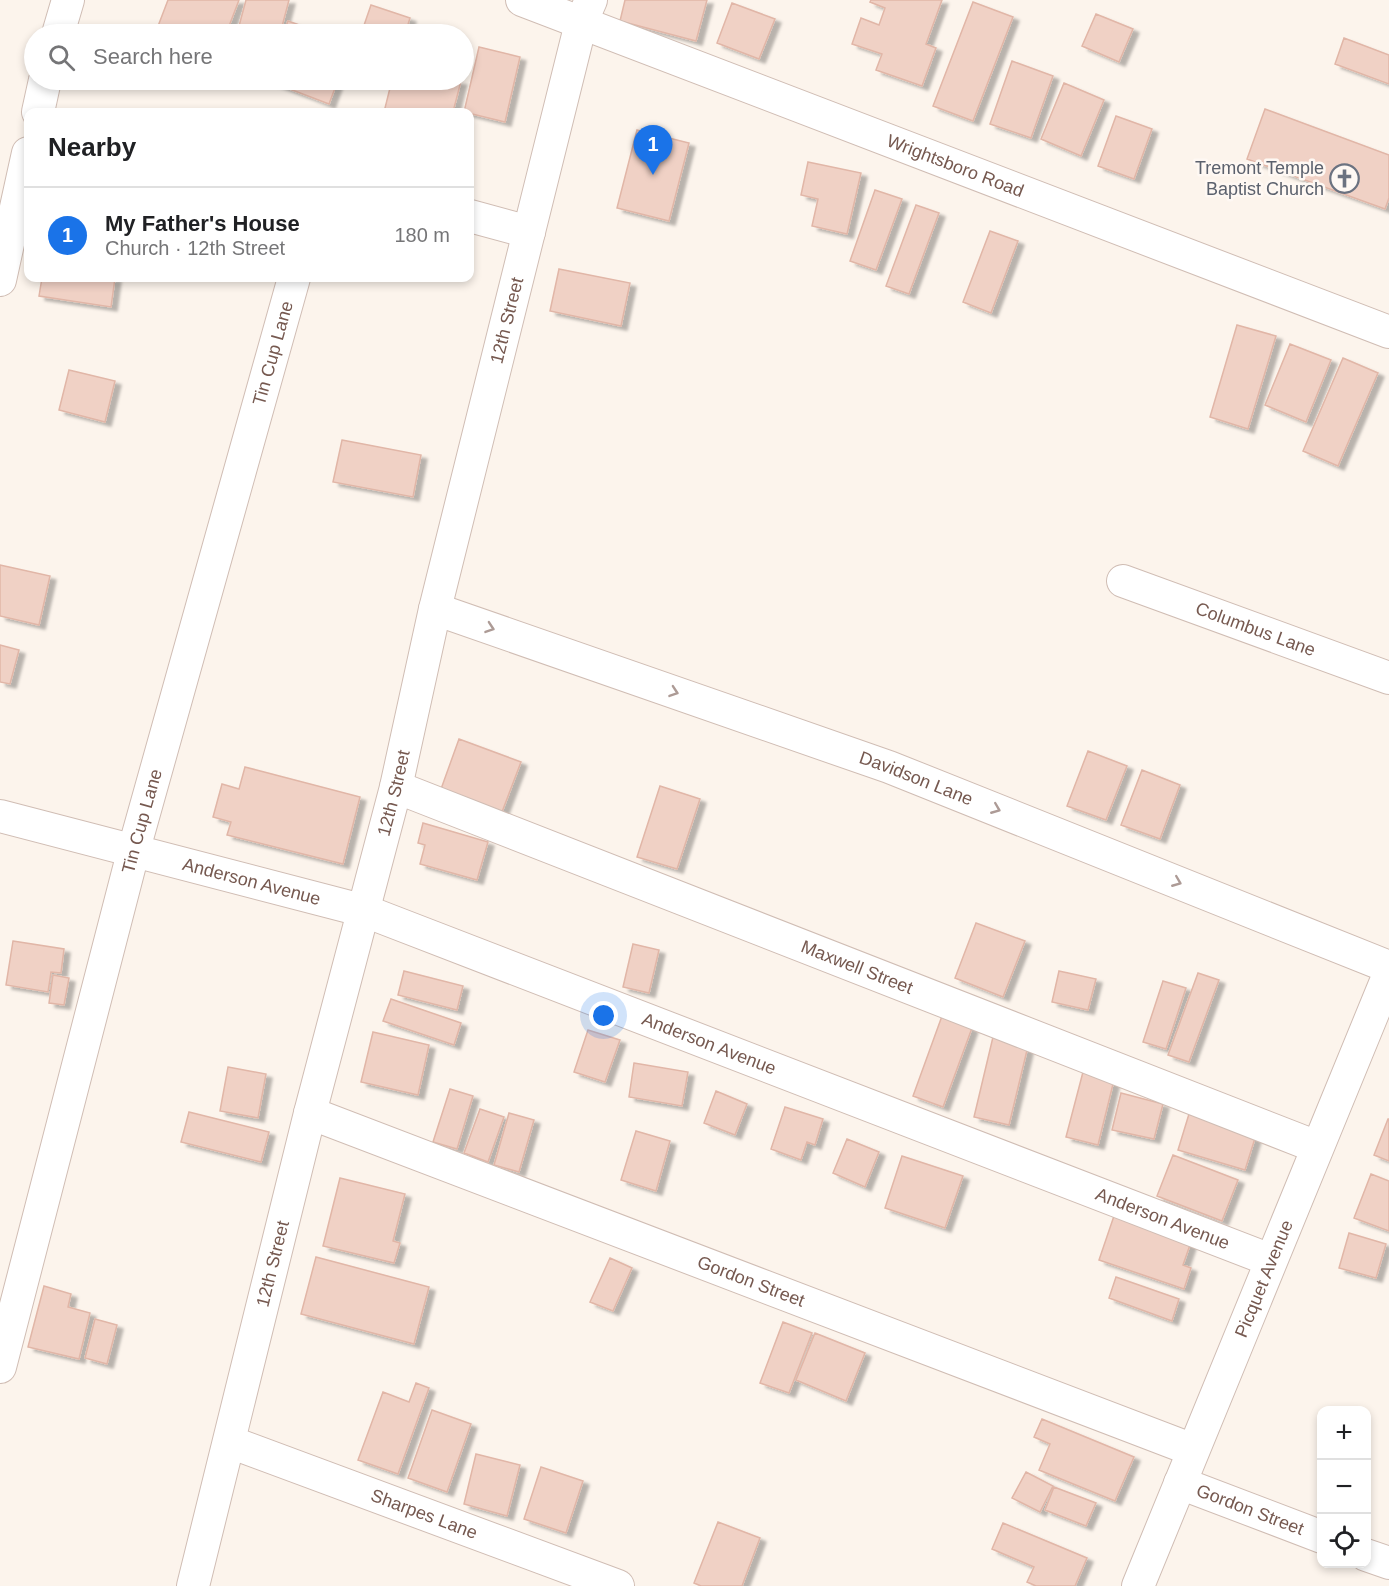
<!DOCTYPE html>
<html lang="en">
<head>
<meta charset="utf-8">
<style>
  :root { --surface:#fff; --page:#f2f2f2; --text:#202124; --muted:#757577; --line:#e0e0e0; --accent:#1a73e8 }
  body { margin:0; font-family:Helvetica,sans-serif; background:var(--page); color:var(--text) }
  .controls { position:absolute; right:18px; bottom:18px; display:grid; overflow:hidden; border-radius:12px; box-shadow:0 3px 9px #0003 }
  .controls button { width:54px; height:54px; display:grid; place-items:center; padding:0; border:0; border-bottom:2px solid var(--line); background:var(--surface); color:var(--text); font:30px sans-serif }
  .you { position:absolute; left:604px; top:1016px; width:21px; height:21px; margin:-15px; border:4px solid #fff; border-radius:50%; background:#1a73e8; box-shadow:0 0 0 9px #1a73e833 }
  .badge { display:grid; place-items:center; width:39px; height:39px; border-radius:50%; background:var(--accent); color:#fff; font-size:20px; font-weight:700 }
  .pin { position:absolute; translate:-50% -50px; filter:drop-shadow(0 2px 3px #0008) }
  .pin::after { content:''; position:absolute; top:32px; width:21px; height:18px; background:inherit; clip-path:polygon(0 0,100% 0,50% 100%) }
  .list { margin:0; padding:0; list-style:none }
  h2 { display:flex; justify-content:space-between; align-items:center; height:78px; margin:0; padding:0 24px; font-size:26px }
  h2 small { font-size:20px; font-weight:400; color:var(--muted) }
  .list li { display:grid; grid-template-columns:39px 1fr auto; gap:18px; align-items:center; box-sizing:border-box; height:96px; padding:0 24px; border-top:2px solid var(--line) }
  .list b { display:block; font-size:22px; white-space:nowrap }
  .list p { margin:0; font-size:20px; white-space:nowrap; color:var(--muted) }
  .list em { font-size:20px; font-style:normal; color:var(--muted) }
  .icon { flex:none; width:33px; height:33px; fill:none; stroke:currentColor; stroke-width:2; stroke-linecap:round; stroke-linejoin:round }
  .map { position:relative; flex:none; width:1389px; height:1586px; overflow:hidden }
  .search { position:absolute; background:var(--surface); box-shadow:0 3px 9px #0003; left:24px; top:24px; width:450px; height:66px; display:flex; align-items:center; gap:15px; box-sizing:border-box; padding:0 21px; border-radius:33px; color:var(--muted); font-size:22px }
  .panel { position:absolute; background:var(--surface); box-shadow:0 3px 9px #0003; left:24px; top:108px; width:450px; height:174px; border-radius:12px }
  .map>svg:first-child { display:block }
</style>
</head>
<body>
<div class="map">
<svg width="1389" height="1586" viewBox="0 0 1389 1586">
  <defs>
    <filter id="shadow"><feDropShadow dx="6" dy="4" stdDeviation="1.5" flood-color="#0004"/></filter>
  </defs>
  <rect width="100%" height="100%" fill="#fcf4ec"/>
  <path fill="#f0d1c5" stroke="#e1b6a7" stroke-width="1.5" filter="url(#shadow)" d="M 168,0 L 239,0 L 226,34 L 155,34 Z
    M 246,0 L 289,0 L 280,34 L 239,26 Z
    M 625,0 L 707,0 L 696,41 L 620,21 Z
    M 871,0 L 942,0 L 926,44 L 936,48 L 922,86 L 876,70 L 882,54 L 852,44 L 861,18 L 879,25 L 885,8 L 870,2 Z
    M 973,2 L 1013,17 L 973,121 L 933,106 Z
    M 732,3 L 775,19 L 759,59 L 717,43 Z
    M 371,5 L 410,18 L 405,34 L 361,34 Z
    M 1096,14 L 1133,29 L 1119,62 L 1082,46 Z
    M 288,21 L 325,34 L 283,34 Z
    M 1344,38 L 1389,55 L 1389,84 L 1335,64 Z
    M 479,47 L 520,57 L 505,122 L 464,112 Z
    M 1012,61 L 1053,76 L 1031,138 L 990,124 Z
    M 266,80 L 338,80 L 329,104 Z
    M 392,80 L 461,81 L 453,112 L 384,112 Z
    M 1064,83 L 1104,100 L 1081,156 L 1041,139 Z
    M 1265,109 L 1389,155 L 1389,198 L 1385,209 L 1247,159 Z
    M 1116,116 L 1152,129 L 1134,179 L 1098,166 Z
    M 637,130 L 689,143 L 669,221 L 617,208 Z
    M 808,162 L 861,173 L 847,234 L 812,226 L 818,199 L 801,195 Z
    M 875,190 L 902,199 L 876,270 L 850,261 Z
    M 916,205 L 939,213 L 909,294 L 886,286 Z
    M 990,231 L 1018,241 L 991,313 L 963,302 Z
    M 559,269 L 630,283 L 621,326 L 550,311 Z
    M 42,278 L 115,278 L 111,307 L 39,296 Z
    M 1237,325 L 1276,336 L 1248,429 L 1210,417 Z
    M 1290,344 L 1331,360 L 1306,422 L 1265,405 Z
    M 1343,358 L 1378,373 L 1338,466 L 1303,451 Z
    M 69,370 L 115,381 L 105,422 L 59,410 Z
    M 342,440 L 421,455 L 413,497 L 333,482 Z
    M 0,565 L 50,576 L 39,625 L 0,616 Z
    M 0,645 L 19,650 L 10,684 L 0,682 Z
    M 459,739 L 521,762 L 502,812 L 441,789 Z
    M 1088,751 L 1127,766 L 1106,820 L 1067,806 Z
    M 245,767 L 360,797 L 343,864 L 227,835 L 231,822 L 213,817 L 222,784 L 239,789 Z
    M 1142,770 L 1180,785 L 1160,839 L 1121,825 Z
    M 660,786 L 700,799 L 677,869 L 637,857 Z
    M 423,823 L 488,842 L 477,880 L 420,864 L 425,845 L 418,843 Z
    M 976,923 L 1025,941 L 1003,997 L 955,978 Z
    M 13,941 L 64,949 L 61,973 L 51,972 L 48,992 L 6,985 Z
    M 633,944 L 659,950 L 649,993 L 623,987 Z
    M 404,971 L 463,986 L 457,1010 L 398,995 Z
    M 1059,971 L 1096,979 L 1088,1010 L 1052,1002 Z
    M 1198,973 L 1219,980 L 1189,1062 L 1168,1055 Z
    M 53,975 L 69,978 L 64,1005 L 49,1003 Z
    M 1163,981 L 1186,988 L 1166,1049 L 1143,1042 Z
    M 391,999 L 461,1023 L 454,1045 L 383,1021 Z
    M 942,1016 L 972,1028 L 943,1107 L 913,1096 Z
    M 588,1030 L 620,1040 L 605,1082 L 574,1072 Z
    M 373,1032 L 429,1045 L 418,1095 L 361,1082 Z
    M 993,1037 L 1028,1046 L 1009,1125 L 974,1117 Z
    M 634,1063 L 688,1072 L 682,1106 L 629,1097 Z
    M 228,1067 L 266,1074 L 258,1118 L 220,1111 Z
    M 1083,1072 L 1114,1080 L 1098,1145 L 1066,1137 Z
    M 450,1089 L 473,1096 L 457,1149 L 433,1142 Z
    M 716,1091 L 747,1104 L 735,1135 L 704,1123 Z
    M 1121,1093 L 1163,1104 L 1154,1139 L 1112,1130 Z
    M 785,1107 L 823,1119 L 815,1145 L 807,1142 L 801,1160 L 771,1149 Z
    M 480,1109 L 504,1117 L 488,1162 L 464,1153 Z
    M 189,1112 L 269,1132 L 261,1162 L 181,1142 Z
    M 509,1113 L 534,1120 L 519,1172 L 494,1165 Z
    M 1189,1114 L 1256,1135 L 1245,1170 L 1178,1150 Z
    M 1388,1119 L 1389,1119 L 1389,1161 L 1374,1155 Z
    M 636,1131 L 670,1141 L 656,1191 L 621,1180 Z
    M 847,1139 L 879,1152 L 865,1187 L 833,1173 Z
    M 1173,1155 L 1238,1180 L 1222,1221 L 1157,1196 Z
    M 902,1156 L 963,1176 L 945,1228 L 885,1208 Z
    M 1371,1174 L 1389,1181 L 1389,1231 L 1354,1218 Z
    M 340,1178 L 405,1194 L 393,1241 L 400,1243 L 394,1263 L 323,1246 Z
    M 1115,1213 L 1192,1239 L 1183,1265 L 1191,1268 L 1184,1289 L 1099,1260 Z
    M 1349,1233 L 1386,1244 L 1376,1278 L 1339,1268 Z
    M 316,1257 L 429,1287 L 414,1344 L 301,1314 Z
    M 610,1258 L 632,1268 L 613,1311 L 590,1302 Z
    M 1116,1277 L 1179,1299 L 1172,1321 L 1109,1298 Z
    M 44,1286 L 71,1294 L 68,1307 L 90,1313 L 79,1359 L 28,1347 Z
    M 95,1319 L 117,1325 L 107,1364 L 85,1358 Z
    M 783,1322 L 812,1333 L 789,1393 L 760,1383 Z
    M 815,1333 L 865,1353 L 846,1401 L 796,1380 Z
    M 416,1383 L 429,1388 L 398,1474 L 358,1460 L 383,1392 L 409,1402 Z
    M 432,1410 L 471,1424 L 447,1492 L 408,1478 Z
    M 1042,1419 L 1134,1457 L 1115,1501 L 1039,1470 L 1050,1444 L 1034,1437 Z
    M 476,1454 L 520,1465 L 507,1516 L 464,1504 Z
    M 541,1467 L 583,1481 L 566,1533 L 524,1519 Z
    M 1026,1472 L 1053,1486 L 1040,1512 L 1012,1498 Z
    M 1054,1487 L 1096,1503 L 1086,1526 L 1045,1510 Z
    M 718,1522 L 760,1538 L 742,1586 L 701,1586 L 694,1583 Z
    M 1003,1523 L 1087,1558 L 1075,1586 L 1036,1586 L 1027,1582 L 1034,1567 L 992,1549 Z"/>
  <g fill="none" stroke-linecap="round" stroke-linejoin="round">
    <defs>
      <g id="minor">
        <path id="s1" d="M 522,0 L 1389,332"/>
        <path d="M 58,34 L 68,0"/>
        <path d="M 38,112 L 45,80"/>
        <path d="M 470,216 L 529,232"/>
        <path d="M 0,280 L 28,153"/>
        <path id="s2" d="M 1123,581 L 1389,678"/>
        <path id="s3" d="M 435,609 L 889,767 L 1389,967"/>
        <path id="s4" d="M 396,787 L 1317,1147"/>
        <path id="s5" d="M 0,816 L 365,911 L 1270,1260"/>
        <path id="s6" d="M 310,1113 L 1193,1450"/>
        <path id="s7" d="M 0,1367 L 134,849 L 294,278"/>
        <path id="s8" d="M 230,1442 L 618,1586"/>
        <path id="s9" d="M 1180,1483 L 1322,1537"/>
        <path d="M 1366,1555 L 1389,1563"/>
        <path id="s10" d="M 193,1586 L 310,1113 L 396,787 L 435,609 L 581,23 L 591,0"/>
        <path id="s11" d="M 1138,1586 L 1389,974"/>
      </g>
    </defs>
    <use href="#minor" stroke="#d0bdb4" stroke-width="34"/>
    <use href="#minor" stroke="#fff" stroke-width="32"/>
  </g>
  <defs><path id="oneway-chevron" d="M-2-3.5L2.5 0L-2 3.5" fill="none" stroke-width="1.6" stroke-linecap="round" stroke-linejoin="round" transform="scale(1.5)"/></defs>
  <g stroke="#ad9b96">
    <use href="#oneway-chevron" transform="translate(490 628) rotate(19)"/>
    <use href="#oneway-chevron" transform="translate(674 692) rotate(19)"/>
    <use href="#oneway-chevron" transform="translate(996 809) rotate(22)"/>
    <use href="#oneway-chevron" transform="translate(1177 882) rotate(22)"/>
  </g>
  <defs>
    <symbol id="church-ring" viewBox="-11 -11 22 22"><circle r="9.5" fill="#fef8f3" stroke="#6b7280" stroke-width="1.5"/><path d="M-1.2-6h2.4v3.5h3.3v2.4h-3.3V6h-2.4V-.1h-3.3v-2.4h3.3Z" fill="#6b7280"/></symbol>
  </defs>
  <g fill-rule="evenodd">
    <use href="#church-ring" x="1328" y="162" width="33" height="33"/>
  </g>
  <g text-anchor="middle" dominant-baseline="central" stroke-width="5" stroke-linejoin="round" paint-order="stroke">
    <g font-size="18" fill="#765950" stroke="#fef8f3">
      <text stroke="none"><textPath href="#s1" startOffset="464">Wrightsboro Road</textPath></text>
      <text stroke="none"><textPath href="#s10" startOffset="1304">12th Street</textPath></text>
      <text stroke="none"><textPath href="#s7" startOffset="1050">Tin Cup Lane</textPath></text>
      <text stroke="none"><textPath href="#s2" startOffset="141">Columbus Lane</textPath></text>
      <text stroke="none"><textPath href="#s3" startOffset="510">Davidson Lane</textPath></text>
      <text stroke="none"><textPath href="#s10" startOffset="818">12th Street</textPath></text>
      <text stroke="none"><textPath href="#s7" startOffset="564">Tin Cup Lane</textPath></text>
      <text stroke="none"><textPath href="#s5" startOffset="260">Anderson Avenue</textPath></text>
      <text stroke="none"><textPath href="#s4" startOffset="495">Maxwell Street</textPath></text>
      <text stroke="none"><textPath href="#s5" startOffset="746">Anderson Avenue</textPath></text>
      <text stroke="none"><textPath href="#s5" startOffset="1232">Anderson Avenue</textPath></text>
      <text stroke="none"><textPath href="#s10" startOffset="332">12th Street</textPath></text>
      <text stroke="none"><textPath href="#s11" startOffset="332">Picquet Avenue</textPath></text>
      <text stroke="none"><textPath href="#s6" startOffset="472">Gordon Street</textPath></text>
      <text stroke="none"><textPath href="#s9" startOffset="75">Gordon Street</textPath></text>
      <text stroke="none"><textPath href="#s8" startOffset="207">Sharpes Lane</textPath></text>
    </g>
    <g font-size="18" fill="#5b616d" stroke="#fef8f3" text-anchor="end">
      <text x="1324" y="168">Tremont Temple<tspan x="1324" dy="21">Baptist Church</tspan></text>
    </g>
  </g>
</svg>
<div class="controls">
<button>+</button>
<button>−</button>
<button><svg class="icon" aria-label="locate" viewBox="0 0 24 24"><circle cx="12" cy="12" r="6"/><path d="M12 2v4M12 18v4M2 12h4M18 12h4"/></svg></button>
</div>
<div class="you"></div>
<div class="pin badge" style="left:653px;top:175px">1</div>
<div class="search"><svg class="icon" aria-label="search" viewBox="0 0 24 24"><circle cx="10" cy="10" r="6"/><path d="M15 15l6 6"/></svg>Search here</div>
<section class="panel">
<h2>Nearby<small></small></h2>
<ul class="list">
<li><span class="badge">1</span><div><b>My Father's House</b><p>Church · 12th Street</p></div><em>180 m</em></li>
</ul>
</section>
</div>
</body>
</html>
